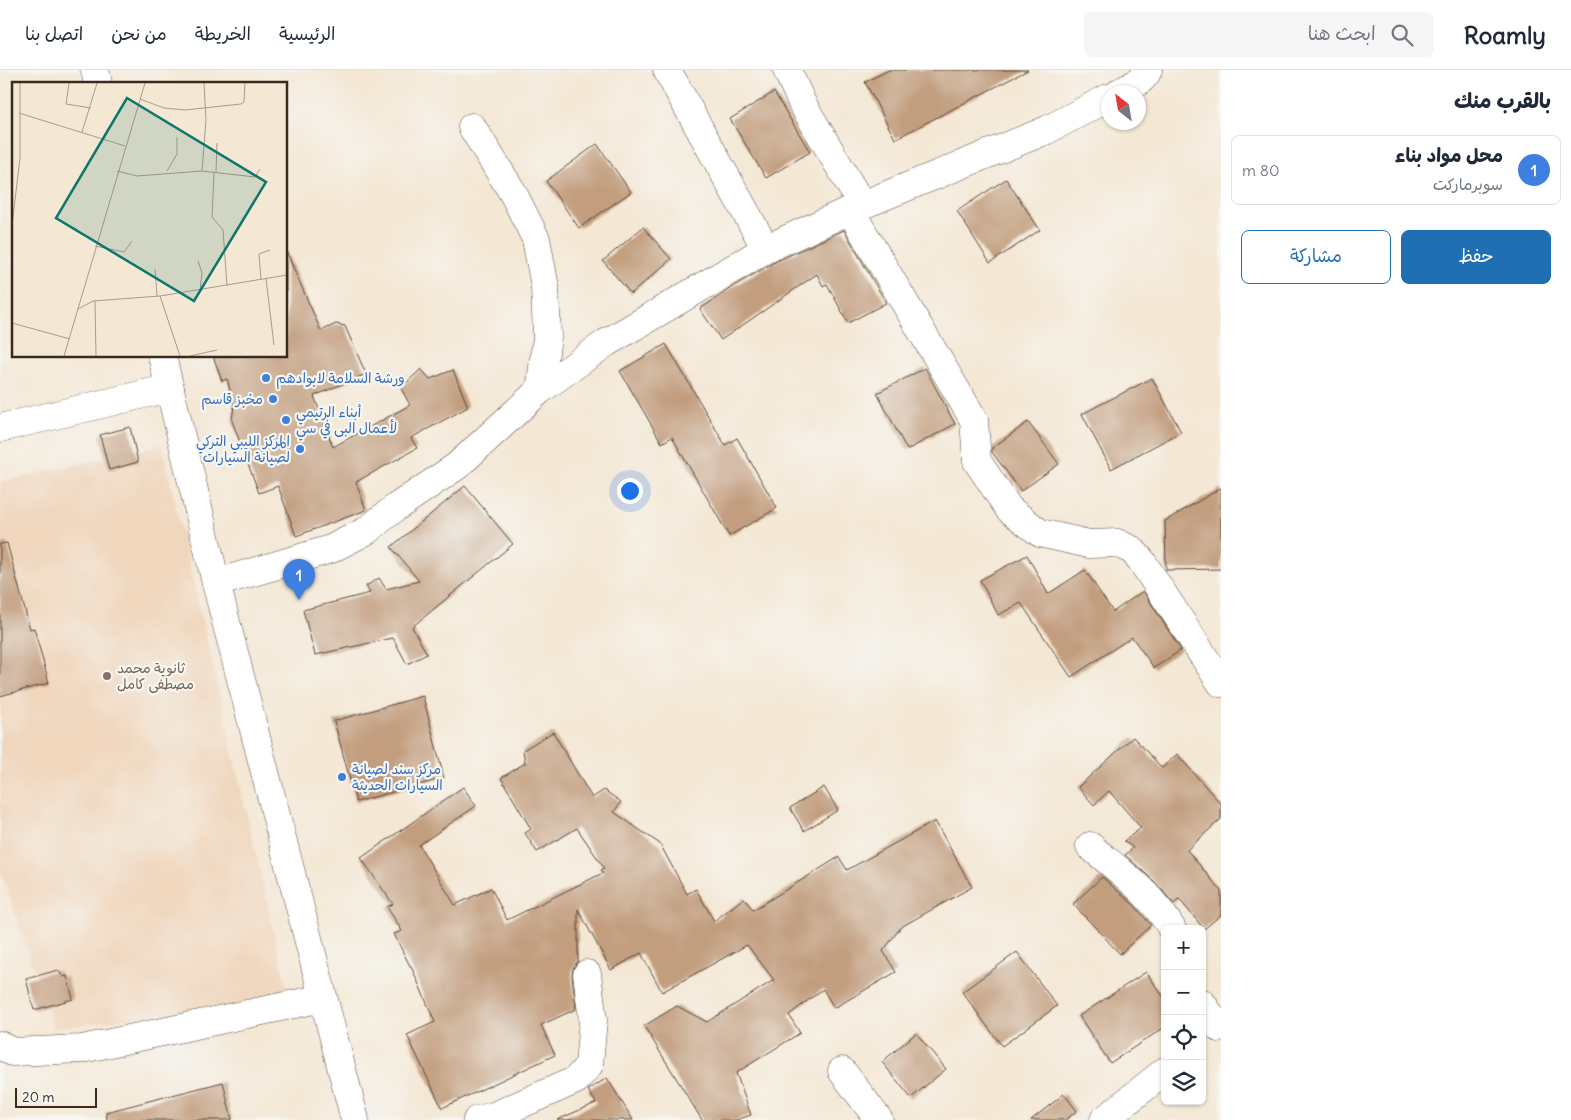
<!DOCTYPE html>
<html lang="ar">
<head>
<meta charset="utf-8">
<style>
  :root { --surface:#fff; --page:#f6f6f7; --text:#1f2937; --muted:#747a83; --line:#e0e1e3; --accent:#1f6fb2 }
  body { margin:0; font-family:Delius,"Playpen Sans Arabic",sans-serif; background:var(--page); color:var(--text); direction:rtl }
  .controls { position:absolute; right:15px; bottom:15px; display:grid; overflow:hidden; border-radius:8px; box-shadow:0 1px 4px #0004 }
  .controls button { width:45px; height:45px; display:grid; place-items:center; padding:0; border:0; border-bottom:1px solid var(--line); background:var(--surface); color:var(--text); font:25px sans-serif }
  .compass { position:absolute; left:1101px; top:15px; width:45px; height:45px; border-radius:50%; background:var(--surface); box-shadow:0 1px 4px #0004; rotate:329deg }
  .scale { position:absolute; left:15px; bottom:12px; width:82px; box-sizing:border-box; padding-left:5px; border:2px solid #3b2a1e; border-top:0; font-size:14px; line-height:18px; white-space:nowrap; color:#3b2a1e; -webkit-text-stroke:4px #f6f6f2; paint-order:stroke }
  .you { position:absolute; left:629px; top:420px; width:18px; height:18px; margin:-12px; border:4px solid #fff; border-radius:50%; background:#1a73e8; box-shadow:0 0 0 8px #1a73e833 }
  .badge { display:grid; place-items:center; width:32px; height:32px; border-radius:50%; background:var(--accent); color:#fff; font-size:16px; font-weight:700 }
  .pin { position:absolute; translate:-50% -41px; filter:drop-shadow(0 1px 2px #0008) }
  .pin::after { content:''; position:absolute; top:26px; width:18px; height:15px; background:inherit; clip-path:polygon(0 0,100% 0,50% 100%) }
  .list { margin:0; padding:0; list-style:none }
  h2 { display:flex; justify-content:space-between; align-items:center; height:65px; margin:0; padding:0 20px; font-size:21px }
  h2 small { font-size:16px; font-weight:400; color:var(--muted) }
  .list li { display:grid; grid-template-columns:32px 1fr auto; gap:15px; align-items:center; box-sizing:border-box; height:70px; margin:0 10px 10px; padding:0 10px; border:1px solid var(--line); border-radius:8px }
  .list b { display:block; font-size:19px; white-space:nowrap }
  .list p { margin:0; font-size:16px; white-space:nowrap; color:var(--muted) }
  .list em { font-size:16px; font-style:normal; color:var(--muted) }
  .actions { display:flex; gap:10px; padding:15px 20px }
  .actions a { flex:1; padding:11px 0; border:1px solid var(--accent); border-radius:8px; text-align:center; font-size:18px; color:var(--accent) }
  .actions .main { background:var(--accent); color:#fff }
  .icon { flex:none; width:28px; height:28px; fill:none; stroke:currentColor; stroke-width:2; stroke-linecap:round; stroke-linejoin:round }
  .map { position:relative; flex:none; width:1221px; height:1050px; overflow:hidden; direction:ltr }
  header { display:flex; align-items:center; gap:30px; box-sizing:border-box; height:70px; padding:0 25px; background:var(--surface); border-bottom:1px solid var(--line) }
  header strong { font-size:24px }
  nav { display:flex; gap:28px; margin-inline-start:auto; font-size:18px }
  .search { width:350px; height:45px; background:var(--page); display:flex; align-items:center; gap:12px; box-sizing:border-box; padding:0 18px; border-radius:8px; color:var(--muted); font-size:19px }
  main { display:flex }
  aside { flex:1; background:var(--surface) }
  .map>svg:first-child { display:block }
</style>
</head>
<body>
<header>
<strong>Roamly</strong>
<div class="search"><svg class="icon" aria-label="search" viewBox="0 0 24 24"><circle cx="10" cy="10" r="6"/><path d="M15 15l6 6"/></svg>ابحث هنا</div>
<nav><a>الرئيسية</a><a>الخريطة</a><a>من نحن</a><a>اتصل بنا</a></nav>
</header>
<main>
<aside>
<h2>بالقرب منك<small></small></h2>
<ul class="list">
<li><span class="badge" style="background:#3f7fe0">1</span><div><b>محل مواد بناء</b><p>سوبرماركت</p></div><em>80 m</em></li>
</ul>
<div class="actions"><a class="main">حفظ</a><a>مشاركة</a></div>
</aside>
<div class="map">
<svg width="1221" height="1050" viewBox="0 0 1221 1050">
  <rect width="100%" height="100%" fill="#f6f6f2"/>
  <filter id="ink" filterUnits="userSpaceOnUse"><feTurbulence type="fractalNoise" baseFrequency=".02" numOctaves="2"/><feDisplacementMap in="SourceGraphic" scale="10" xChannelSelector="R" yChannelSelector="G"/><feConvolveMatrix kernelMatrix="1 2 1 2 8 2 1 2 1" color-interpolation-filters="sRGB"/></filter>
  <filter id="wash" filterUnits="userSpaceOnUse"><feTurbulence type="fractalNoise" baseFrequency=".0096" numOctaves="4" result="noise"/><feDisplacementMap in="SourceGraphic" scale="20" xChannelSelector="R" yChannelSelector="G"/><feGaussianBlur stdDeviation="1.12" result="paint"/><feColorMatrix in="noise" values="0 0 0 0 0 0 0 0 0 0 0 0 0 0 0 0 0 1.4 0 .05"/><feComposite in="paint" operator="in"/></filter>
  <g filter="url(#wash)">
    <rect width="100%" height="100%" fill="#f4e7d4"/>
    <path fill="#f0d6bc" d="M 162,375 L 289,928 L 54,958 L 0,799 L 0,412 Z"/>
    <g id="blocks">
      <path fill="#c29e7f" d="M 889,0 L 1028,0 L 895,69 L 865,12 Z
        M 774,22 L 810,82 L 766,108 L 730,49 Z
        M 597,74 L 631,122 L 579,158 L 546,111 Z
        M 1006,109 L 1040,160 L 990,193 L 957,141 Z
        M 643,157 L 671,189 L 631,224 L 603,191 Z
        M 844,160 L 886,233 L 848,253 L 827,214 L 823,216 L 817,204 L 721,270 L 700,239 L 734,216 L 773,193 Z
        M 286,181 L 321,261 L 336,254 L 345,256 L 366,304 L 314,326 L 333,377 L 410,335 L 401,318 L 421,299 L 430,309 L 453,300 L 468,337 L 411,368 L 417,378 L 356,412 L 366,440 L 296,466 L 278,416 L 259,423 L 232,351 L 234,335 L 227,309 L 222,311 L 213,286 L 286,286 Z
        M 666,274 L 725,375 L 737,368 L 777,438 L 729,466 L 672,367 L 662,373 L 620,301 Z
        M 925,298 L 955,354 L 907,380 L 877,323 Z
        M 1152,308 L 1181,362 L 1111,399 L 1082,344 Z
        M 1028,352 L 1059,394 L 1021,421 L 992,382 L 992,378 Z
        M 130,357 L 138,392 L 109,400 L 100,365 Z
        M 465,416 L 513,474 L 412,557 L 427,584 L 407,594 L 393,568 L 315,585 L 303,540 L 370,523 L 366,516 L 379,508 L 386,519 L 419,511 L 391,477 Z
        M 1221,418 L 1221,499 L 1166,500 L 1165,451 Z
        M 7,473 L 30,559 L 34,558 L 49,613 L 0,626 L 0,474 Z
        M 1027,485 L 1048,524 L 1085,500 L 1113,542 L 1143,521 L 1181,580 L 1154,598 L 1132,567 L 1071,607 L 1021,533 L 998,545 L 980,510 Z
        M 423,626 L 444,708 L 356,732 L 334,651 Z
        M 553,662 L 592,728 L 604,720 L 621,732 L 614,742 L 660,774 L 687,824 L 696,819 L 714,851 L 744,828 L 753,840 L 839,787 L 847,800 L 935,751 L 972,817 L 901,857 L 883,881 L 896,902 L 834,938 L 823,919 L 789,945 L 800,963 L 736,1003 L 751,1045 L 736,1050 L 702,1050 L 644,956 L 677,936 L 707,952 L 774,910 L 747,875 L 662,922 L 641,883 L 611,900 L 578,839 L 578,891 L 573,898 L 572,906 L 576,939 L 541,955 L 555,985 L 442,1038 L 407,965 L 435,952 L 411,896 L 410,896 L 394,864 L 402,861 L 387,837 L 393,834 L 361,788 L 463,717 L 476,736 L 419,775 L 455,835 L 491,818 L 507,850 L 603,803 L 601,800 L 604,798 L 577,758 L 537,782 L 525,763 L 531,759 L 501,708 L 525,693 L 523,680 Z
        M 1133,667 L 1162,698 L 1177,684 L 1221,734 L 1221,749 L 1187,780 L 1221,821 L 1221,845 L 1204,859 L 1179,829 L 1174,834 L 1156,813 L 1125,785 L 1133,778 L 1124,771 L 1141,758 L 1109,721 L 1094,735 L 1078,717 Z
        M 824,717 L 838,740 L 804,761 L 790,738 Z
        M 1102,807 L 1134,835 L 1151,855 L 1120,884 L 1073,834 Z
        M 1017,882 L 1057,936 L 1002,976 L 962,922 Z
        M 58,900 L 63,907 L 67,906 L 73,929 L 34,940 L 26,909 Z
        M 1146,902 L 1165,929 L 1165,957 L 1110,993 L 1079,946 Z
        M 916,963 L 946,999 L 911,1028 L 882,992 Z
        M 607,1008 L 633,1050 L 557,1050 L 596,1033 L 588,1020 Z
        M 223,1012 L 232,1050 L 107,1050 L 106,1042 Z
        M 1064,1024 L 1077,1041 L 1065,1050 L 1031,1050 Z"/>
    </g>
  </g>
  <g filter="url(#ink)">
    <use href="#blocks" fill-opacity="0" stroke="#574639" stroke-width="1"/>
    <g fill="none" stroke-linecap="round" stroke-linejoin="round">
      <defs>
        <path id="minor" d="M 667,0 L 766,179
          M 787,0 L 802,33 L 862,135
          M 1120,22 C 1130,17 1144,11 1148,0
          M 472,57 L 513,123 L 536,169 L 545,217 L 547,267 L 540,320
          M 850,140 L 974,350 L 977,391 L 1009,439 L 1040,463 L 1089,474 L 1117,473 L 1132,480 L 1141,490 L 1221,613
          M 0,358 L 170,318
          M 216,513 L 331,479 L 366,461 L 395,438 L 457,396 L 540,320 L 606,273 L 766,179 L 850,140 L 1047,60 L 1108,28
          M 1090,776 C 1120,802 1152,824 1172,859
          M 1202,933 L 1219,958
          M 0,975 L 12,982 L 82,979 L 323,928
          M 842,1001 L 879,1050
          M 477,1050 L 494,1046 L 576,1010 L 589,995 L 593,950 L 587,904
          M 1104,1050 L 1165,1001"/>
        <path id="highway" d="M 95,0 L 98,14
          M 162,286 L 216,513 L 355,1050"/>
      </defs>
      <use href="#minor" stroke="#574639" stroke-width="29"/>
      <use href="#highway" stroke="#574639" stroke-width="29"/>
      <use href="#minor" stroke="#fff" stroke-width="28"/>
      <use href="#highway" stroke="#fff" stroke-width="28"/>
    </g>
  </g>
  <g fill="#3f7fe0" stroke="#f6f6f2" stroke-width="2">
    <circle cx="266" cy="308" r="5"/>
    <circle cx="273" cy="329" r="5"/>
    <circle cx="286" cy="350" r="5"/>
    <circle cx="300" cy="379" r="5"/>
    <circle cx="342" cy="707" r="5"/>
  </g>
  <circle fill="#8d6e63" stroke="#f6f6f2" stroke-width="2" cx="107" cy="606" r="5"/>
  <g text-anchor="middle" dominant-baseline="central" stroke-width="4.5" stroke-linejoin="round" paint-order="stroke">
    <g font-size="14" fill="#366cbe" stroke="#f6f6f2" text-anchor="start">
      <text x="276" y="308">ورشة السلامة لابوادهم</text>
      <text x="263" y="329" text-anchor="end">مخبز قاسم</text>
      <text x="296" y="342">أبناء الرتيمي<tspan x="296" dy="16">لأعمال البى في سي</tspan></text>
      <text x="290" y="371" text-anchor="end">المركز الليبي التركي<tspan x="290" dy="16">لصيانة السيارات</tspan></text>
      <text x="352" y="699">مركز سند لصيانة<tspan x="352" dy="16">السيارات الحديثة</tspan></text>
    </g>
    <g font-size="14" fill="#785e54" stroke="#f6f6f2" text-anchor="start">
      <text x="117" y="598">ثانوية محمد<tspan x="117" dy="16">مصطفى كامل</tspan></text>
    </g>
  </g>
  <g transform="translate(12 12)">
    <rect width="275" height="275" fill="#f4e7d4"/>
    <path fill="none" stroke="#aa9b8b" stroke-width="1" d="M 57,1 L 54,22 L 79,26M 128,17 L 152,26 L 173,28 L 229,22 L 232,20 L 233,1M 7,31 L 113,64M 70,50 L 85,1M 105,89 L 125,94 L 190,89 L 243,95 L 248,87M 155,89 L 165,72 L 165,55M 190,89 L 194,38 L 192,1M 202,90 L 200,135 L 211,148 L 215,204M 204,90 L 205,61M 0,143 L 8,76 L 8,1M 83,164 L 112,170 L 120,159M 186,179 L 190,191 L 188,208M 143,187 L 145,214M 254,197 L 262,263M 249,198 L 247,172 L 258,168M 148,214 L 168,274M 83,219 L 84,274M 66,227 L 81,219 L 148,214 L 275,193M 0,241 L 58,257M 52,274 L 133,1M 178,274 L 205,268"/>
    <path fill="#0f766e" fill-opacity="0.15" stroke="#0f766e" stroke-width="2.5" d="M 115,16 L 254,100 L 182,219 L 44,136 Z"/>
    <rect width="275" height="275" fill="none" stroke="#3b2a1e" stroke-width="2.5"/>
  </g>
</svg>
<div class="controls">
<button>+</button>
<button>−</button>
<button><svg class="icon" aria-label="locate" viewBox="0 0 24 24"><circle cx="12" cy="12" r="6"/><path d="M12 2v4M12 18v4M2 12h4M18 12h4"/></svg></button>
<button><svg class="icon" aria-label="layers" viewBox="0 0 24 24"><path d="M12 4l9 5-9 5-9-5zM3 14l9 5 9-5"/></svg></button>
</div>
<svg class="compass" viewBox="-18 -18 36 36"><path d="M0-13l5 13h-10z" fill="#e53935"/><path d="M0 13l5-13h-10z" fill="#747a83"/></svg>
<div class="scale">20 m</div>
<div class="you"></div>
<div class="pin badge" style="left:299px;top:530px;background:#3f7fe0">1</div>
</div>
</main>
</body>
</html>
